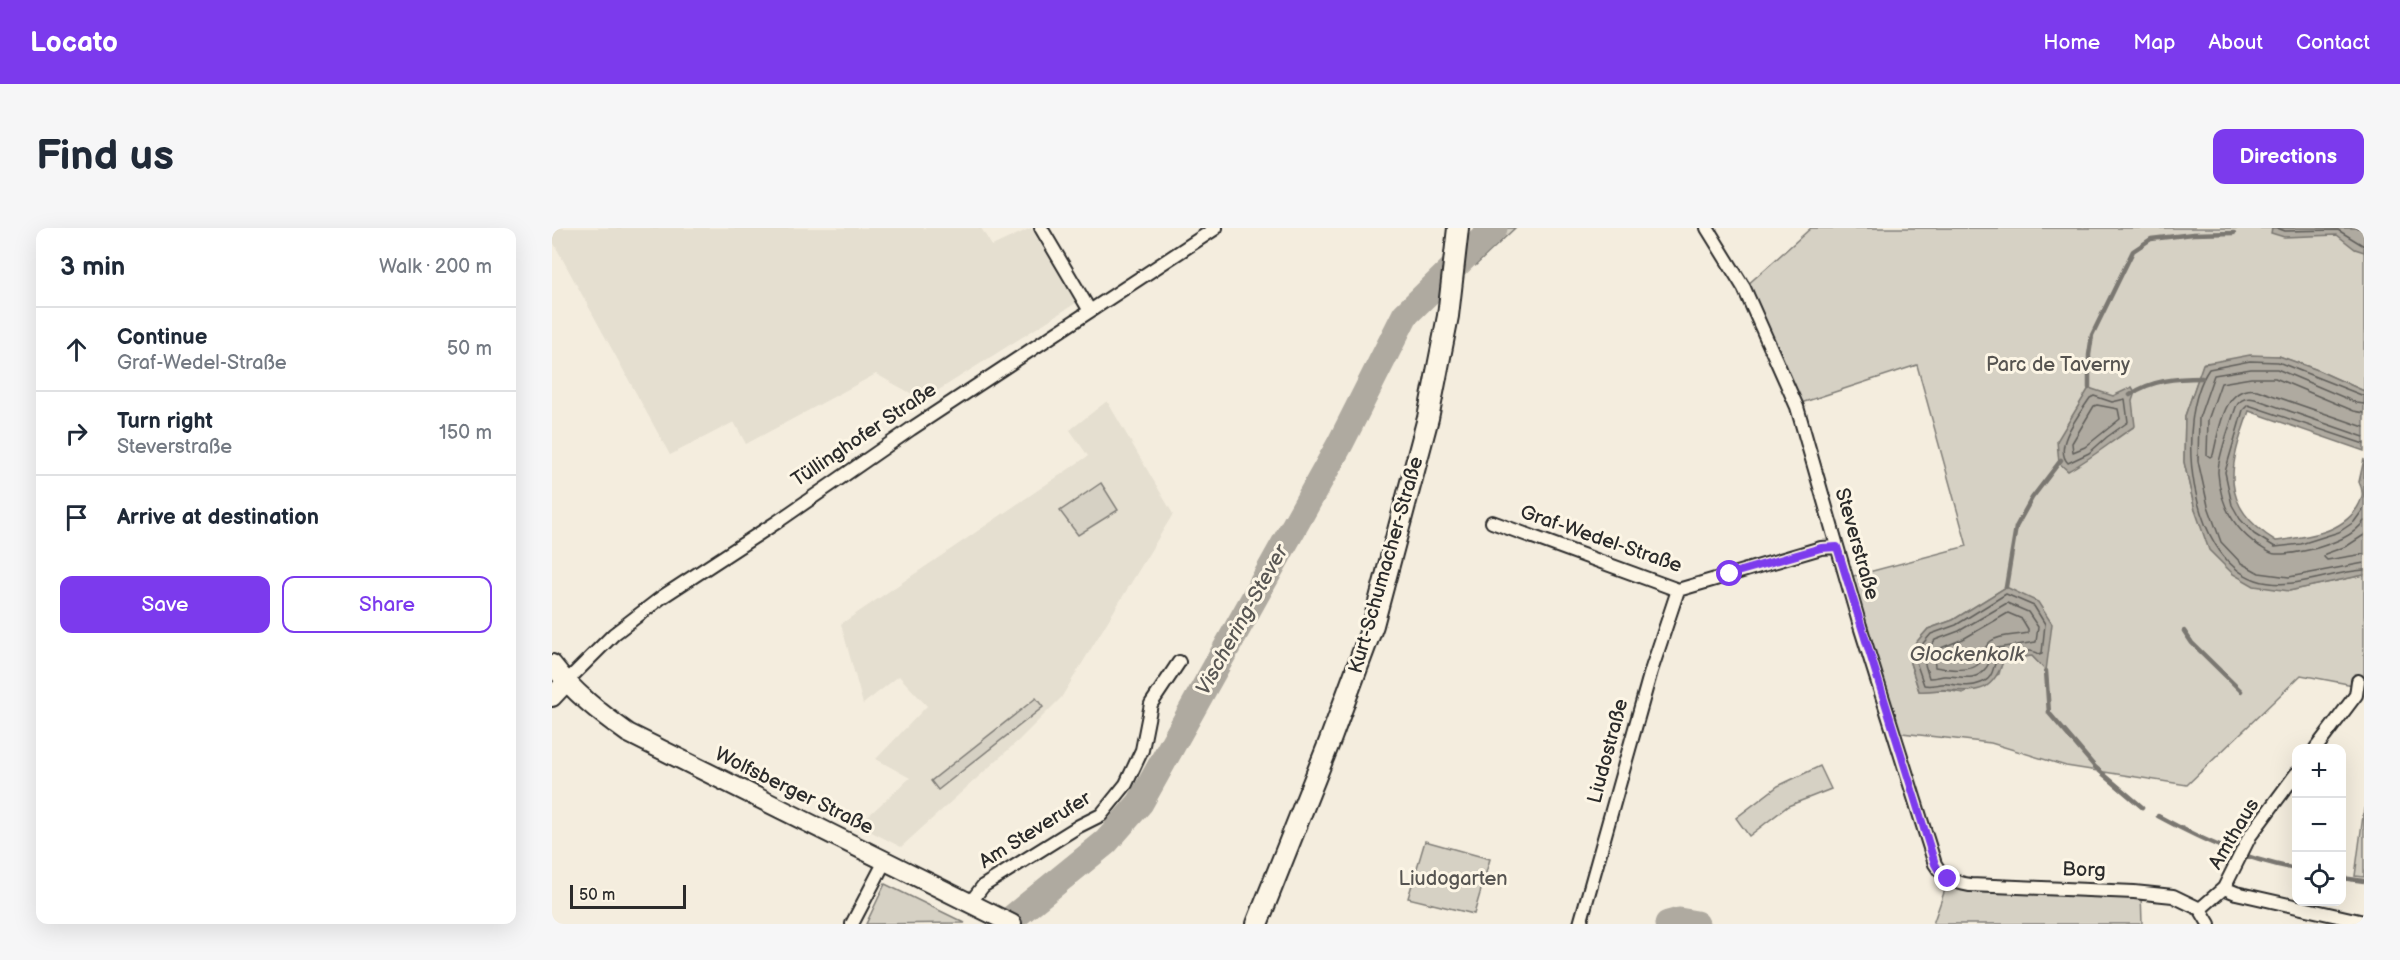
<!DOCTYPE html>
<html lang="en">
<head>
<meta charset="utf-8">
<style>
  :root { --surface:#fff; --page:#f6f6f7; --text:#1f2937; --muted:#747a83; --line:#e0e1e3; --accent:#7c3aed }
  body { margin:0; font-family:"Balsamiq Sans",sans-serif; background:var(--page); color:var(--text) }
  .controls { position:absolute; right:18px; bottom:18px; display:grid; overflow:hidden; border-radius:12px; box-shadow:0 6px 24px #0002 }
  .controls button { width:54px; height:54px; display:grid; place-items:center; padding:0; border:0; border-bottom:2px solid var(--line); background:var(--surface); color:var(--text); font:30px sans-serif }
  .scale { position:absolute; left:18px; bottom:15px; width:116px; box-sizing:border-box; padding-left:6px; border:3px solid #2b2b2b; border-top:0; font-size:16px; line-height:21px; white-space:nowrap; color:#2b2b2b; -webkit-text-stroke:4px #fcf5e5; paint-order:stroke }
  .stop { position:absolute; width:18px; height:18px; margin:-14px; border:4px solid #7c3aed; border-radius:50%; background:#fff }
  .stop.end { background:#7c3aed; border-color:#fff; box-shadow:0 2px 6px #0008 }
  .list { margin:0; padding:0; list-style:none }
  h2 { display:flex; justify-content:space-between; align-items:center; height:78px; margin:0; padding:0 24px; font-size:26px }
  h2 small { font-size:20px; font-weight:400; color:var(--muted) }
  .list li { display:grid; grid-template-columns:39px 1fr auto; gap:18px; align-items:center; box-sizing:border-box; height:84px; padding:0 24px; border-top:2px solid var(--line) }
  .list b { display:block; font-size:22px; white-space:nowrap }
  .list p { margin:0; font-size:20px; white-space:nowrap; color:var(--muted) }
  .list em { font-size:20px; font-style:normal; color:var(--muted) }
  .actions { display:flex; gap:12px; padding:18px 24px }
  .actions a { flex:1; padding:14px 0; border:2px solid var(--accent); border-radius:12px; text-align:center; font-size:21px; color:var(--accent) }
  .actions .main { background:var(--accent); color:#fff }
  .icon { flex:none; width:33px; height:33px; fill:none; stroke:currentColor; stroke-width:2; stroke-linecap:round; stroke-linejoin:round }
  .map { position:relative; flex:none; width:1812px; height:696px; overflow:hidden; border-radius:12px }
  header { display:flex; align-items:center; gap:36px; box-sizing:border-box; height:84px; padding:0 30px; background:var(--accent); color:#fff }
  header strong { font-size:28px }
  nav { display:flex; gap:33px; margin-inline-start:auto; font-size:21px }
  .intro { display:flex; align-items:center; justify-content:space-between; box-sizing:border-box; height:144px; padding:0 36px }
  h1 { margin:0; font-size:42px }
  .button { padding:15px 27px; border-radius:12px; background:var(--accent); color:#fff; font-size:21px; font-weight:700 }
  main { display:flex; gap:36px; padding:0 36px }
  aside { flex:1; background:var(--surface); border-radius:12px; box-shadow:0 6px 24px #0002 }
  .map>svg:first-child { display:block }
</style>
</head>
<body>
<header>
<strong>Locato</strong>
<nav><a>Home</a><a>Map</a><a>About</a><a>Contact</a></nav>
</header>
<div class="intro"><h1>Find us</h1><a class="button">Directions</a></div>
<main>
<aside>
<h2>3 min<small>Walk · 200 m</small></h2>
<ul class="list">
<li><svg class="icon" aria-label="ahead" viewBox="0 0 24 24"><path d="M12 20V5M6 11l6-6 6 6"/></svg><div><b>Continue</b><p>Graf-Wedel-Straße</p></div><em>50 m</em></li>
<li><svg class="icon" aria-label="right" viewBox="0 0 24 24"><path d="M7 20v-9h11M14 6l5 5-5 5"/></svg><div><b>Turn right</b><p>Steverstraße</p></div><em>150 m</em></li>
<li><svg class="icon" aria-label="arrive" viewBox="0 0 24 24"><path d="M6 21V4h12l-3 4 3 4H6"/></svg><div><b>Arrive at destination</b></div></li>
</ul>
<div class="actions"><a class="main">Save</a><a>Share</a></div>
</aside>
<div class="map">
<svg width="1812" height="696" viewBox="0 0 1812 696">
  <rect width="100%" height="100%" fill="#f4edde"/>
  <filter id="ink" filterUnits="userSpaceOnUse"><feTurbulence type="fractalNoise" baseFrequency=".0167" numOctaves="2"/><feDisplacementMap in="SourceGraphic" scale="12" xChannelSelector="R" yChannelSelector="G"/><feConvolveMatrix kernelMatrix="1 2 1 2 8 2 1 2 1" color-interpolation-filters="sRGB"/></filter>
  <g filter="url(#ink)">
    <path fill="#e5dfd0" d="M 0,0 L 429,0 L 440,18 L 479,0 L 524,75 L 371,172 L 324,146 L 194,216 L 182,194 L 118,227 L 0,12 Z
      M 555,173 L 621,286 L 509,470 L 467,512 L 349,619 L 306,597 L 358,550 L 324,531 L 375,478 L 347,448 L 311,476 L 289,396 L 536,228 L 518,202 Z"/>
    <path fill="#d6d1c4" stroke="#807e78" stroke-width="1.5" fill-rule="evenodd" d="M 928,0 L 963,0 L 924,37 Z
      M 1259,0 L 1812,0 L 1812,163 L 1763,141 L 1727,128 L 1652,135 L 1633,188 L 1632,234 L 1643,282 L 1737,363 L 1812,347 L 1812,459 L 1749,447 L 1635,557 L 1514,538 L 1439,515 L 1341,504 L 1294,350 L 1415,318 L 1365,137 L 1249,175 L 1193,59 ZM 1454,359 L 1494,442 L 1480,428 L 1451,431 L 1447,446 L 1411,465 L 1393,462 L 1367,463 L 1358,435 L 1361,418 L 1376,401 L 1401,392 Z
      M 549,255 L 566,282 L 526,307 L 508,283 Z
      M 484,470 L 491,479 L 386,562 L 379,553 Z
      M 1268,538 L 1279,561 L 1236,578 L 1197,608 L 1184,590 L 1226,558 Z
      M 1812,580 L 1812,649 L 1803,648 Z
      M 873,613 L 938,631 L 922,686 L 856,670 Z
      M 1396,653 L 1589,665 L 1590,696 L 1381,696 Z
      M 333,656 L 413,695 L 314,696 Z"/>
    <path fill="#afaaa0" stroke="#7a7771" stroke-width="1.5" d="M 1720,0 L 1812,0 L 1812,24 L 1803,21 L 1785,7 L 1732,9 L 1719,5 Z
      M 1698,127 L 1727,128 L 1763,141 L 1812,163 L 1812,223 L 1697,183 C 1677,239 1666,277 1724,313 C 1753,309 1788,306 1805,280 C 1811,270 1812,264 1807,254 L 1812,231 L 1812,347 L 1737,363 L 1702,358 L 1681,346 L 1657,322 L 1643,282 L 1632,234 L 1633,188 L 1651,136 Z
      M 1580,159 L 1583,164 L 1580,173 L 1583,198 C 1560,213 1540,230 1516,243 L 1507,235 L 1505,213 L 1537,160 L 1561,168 Z
      M 1454,359 L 1486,374 L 1500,396 L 1494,443 L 1480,428 L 1452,431 C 1441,463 1428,465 1396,462 C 1387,461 1377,464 1367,463 L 1358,435 L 1361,418 L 1376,401 L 1401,392 Z"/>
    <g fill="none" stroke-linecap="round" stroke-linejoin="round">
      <path stroke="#605e5a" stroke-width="1.5" d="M 1725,0 L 1733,3 L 1786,2 L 1812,18
        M 1542,168 L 1560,174 L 1573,171 L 1576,194 L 1555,209 L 1537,225 L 1516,235 C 1500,219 1529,184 1538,170 Z
        M 1812,168 L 1726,134 L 1698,133 L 1657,141 C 1622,193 1637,329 1704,352 C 1740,364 1776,344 1812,342
        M 1812,176 L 1805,175 L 1725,141 L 1699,141 L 1662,147 L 1647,190 L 1646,233 L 1656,278 L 1669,314 L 1689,335 L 1707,345 L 1737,349 L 1812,335
        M 1545,177 L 1566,181 L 1568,191 L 1533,219 L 1521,224 L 1520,215 L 1542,178 Z
        M 1812,185 L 1802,183 L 1723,150 L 1699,150 L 1669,155 L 1656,192 L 1655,227 L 1658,229 L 1661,227 C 1667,204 1671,156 1705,162 L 1812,199
        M 1812,209 L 1703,171 C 1695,169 1688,171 1684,179 C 1679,194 1665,231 1666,245 C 1668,276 1682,301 1707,318 C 1712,321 1718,326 1724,326 C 1737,327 1752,323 1765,320 C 1781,315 1802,308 1812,293
        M 1812,216 L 1696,177 L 1691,182 L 1673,244 L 1680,277 L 1688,291 L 1702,306 L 1723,319 L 1749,316 L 1787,304 L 1802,294 L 1812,280
        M 1812,307 L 1795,318 L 1773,326 L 1772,329 L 1775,332 L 1812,326
        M 1454,366 L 1482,378 L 1493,396 L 1490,425 L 1487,426 C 1481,421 1451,422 1446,429 C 1440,438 1443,450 1429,455 C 1417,460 1407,457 1396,456 C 1387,455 1380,459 1372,457 L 1364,434 L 1367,420 L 1379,406 L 1404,397 Z
        M 1455,375 L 1476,384 L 1486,399 L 1484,414 L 1445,420 C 1438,426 1439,435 1433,441 C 1422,455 1407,447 1392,448 C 1386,449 1383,450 1377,450 L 1372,433 L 1374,424 L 1383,412 L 1407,403 Z
        M 1456,385 L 1470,391 L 1476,401 L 1476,405 C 1464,408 1449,406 1439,413 C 1431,419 1432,426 1428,434 C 1422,445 1393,441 1383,439 L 1382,428 L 1389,420 L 1411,411 Z"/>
      <path stroke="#7a7771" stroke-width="4.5" d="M 1537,160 L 1537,127 L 1540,107 L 1581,23 L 1599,11 L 1641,6 L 1682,5
        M 1578,167 C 1598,152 1626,150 1650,150
        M 1454,359 L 1464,299 L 1480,270 L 1509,232
        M 1632,403 L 1640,415 L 1689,463
        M 1494,443 L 1497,485 L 1543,539 L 1590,579
        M 1606,588 C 1654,614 1690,630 1744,641
        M 1790,650 L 1812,653"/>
      <path stroke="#afaaa0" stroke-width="27" d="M 453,696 L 554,614 L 588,575 L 788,216 L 853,87 L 942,0
        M 1116,696 L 1127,693 L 1144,696"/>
      <defs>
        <path id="street" d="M 489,0 L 538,83
          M 1155,0 L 1192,60 L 1245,179 L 1308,398 L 1383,636 C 1392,651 1401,654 1418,657 L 1582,664 L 1621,668 L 1648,681 L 1657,696
          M 940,294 L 1126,362 L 1269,320 L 1285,319
          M 14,454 L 62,406 L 110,369 L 225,294 L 359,201 L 664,0
          M 1764,520 L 1804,467 L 1806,453
          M 1672,660 L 1684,665 L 1812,694
          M 418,675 L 431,658 L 527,598 L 549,587 L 574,556 L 590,522 L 599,476 L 627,434
          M 1648,681 L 1672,660 L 1698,608 L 1744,546
          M 300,696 L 333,633
          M 1028,696 L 1099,443 L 1126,362"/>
        <path id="secondary" d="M 0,436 C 21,464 48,485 76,505 L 460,696
          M 0,469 L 14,454"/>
        <path id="primary" d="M 705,696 L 777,515 L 821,397 L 876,190 L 896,88 L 906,0"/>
      </defs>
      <use href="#street" stroke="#2b2b2b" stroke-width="16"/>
      <use href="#secondary" stroke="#2b2b2b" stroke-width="22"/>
      <use href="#primary" stroke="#2b2b2b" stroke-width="24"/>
      <use href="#street" stroke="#fcf5e5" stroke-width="12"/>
      <use href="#secondary" stroke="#fcf5e5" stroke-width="18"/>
      <use href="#primary" stroke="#fcf5e5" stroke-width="20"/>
    </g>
  </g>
  <g fill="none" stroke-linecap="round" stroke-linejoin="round" filter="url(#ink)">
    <path stroke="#7c3aed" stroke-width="8" d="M 1178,346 L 1269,320 L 1285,319 L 1383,636 L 1388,645 L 1396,651"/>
  </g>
  <g text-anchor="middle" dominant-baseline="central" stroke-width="6" stroke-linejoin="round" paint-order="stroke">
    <g font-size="20" fill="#565451" stroke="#fcf5e5">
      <text x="1506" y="137">Parc de Taverny</text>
      <text x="901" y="651">Liudogarten</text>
    </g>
    <g font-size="20" fill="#2b2b2b" stroke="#fcf5e5">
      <text transform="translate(312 207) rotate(-34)">Tüllinghofer Straße</text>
      <text transform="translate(1049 311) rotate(19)">Graf-Wedel-Straße</text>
      <text transform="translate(1305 316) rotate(74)">Steverstraße</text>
      <text transform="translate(834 337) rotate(-74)">Kurt-Schumacher-Straße</text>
      <text transform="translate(1056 523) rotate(-75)">Liudostraße</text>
      <text transform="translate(242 563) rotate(26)">Wolfsberger Straße</text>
      <text transform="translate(483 602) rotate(-32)">Am Steverufer</text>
      <text transform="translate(1682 606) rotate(-59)">Amthaus</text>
      <text transform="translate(1532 642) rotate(2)">Borg</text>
    </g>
    <g font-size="21" font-style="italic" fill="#595754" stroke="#fcf5e5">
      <text transform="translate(690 392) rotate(-61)">Vischering-Stever</text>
      <text x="1415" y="426">Glockenkolk</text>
    </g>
  </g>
</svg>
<div class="controls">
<button>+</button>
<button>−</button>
<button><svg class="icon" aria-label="locate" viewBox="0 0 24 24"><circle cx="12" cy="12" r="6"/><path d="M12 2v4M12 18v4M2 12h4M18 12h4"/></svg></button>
</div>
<div class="scale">50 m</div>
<div class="stop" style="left:1178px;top:346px"></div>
<div class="stop end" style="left:1396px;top:651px"></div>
</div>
</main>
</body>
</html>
